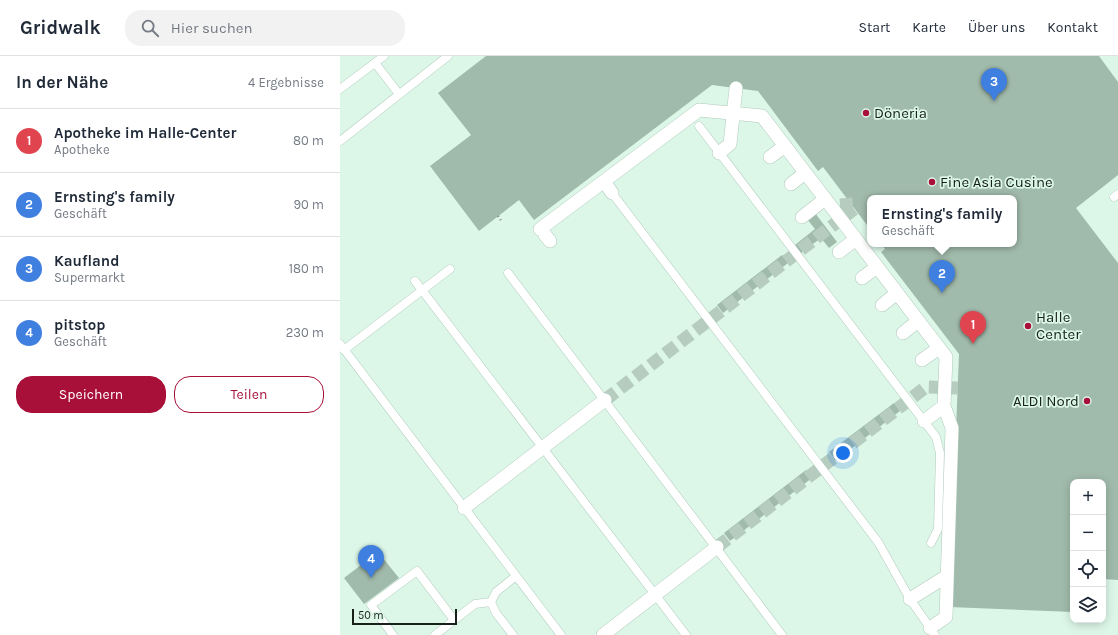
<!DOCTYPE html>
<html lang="de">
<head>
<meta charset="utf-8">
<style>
  :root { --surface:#fff; --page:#f2f2f3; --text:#1f2937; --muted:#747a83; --line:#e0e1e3; --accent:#a8103a }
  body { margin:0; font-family:Karla,sans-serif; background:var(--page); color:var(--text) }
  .controls { position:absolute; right:12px; bottom:12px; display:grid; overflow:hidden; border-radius:8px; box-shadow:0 2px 10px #0003 }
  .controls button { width:36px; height:36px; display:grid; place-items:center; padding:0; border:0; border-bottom:1px solid var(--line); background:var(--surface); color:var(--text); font:20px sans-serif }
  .scale { position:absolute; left:12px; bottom:10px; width:105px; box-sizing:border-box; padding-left:4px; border:2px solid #17201b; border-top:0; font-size:11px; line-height:14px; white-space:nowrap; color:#17201b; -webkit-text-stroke:3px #dcf7e8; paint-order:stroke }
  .you { position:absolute; left:503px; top:397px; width:14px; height:14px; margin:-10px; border:3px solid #fff; border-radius:50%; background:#1a73e8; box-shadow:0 0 0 6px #1a73e833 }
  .badge { display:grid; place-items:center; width:26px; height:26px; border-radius:50%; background:var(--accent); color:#fff; font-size:13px; font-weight:700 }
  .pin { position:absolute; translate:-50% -33px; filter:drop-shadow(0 1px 2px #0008) }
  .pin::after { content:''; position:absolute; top:21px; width:14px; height:12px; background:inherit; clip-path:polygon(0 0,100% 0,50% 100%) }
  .popup { position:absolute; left:527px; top:139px; width:150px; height:52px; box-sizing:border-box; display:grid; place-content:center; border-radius:8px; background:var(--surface); filter:drop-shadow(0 1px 3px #0005); font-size:13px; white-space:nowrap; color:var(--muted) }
  .popup b { font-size:15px; color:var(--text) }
  .popup::after { content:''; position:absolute; left:50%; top:100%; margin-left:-8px; border:8px solid transparent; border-top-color:var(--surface) }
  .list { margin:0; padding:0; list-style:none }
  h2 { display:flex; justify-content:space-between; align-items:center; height:52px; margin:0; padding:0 16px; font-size:17px }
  h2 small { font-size:13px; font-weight:400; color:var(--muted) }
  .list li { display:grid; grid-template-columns:26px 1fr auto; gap:12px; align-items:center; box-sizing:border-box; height:64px; padding:0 16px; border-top:1px solid var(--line) }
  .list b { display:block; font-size:15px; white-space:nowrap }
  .list p { margin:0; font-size:13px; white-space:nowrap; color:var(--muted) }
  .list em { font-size:13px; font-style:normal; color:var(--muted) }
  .actions { display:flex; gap:8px; padding:12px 16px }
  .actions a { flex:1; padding:9px 0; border:1px solid var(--accent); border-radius:16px; text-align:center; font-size:14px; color:var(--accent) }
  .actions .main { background:var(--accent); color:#fff }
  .icon { flex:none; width:22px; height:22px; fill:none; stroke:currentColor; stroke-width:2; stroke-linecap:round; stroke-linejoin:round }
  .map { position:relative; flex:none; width:778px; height:579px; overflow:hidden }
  header { display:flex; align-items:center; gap:24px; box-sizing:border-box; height:56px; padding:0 20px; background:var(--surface); border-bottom:1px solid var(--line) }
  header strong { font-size:19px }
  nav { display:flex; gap:22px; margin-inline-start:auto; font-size:14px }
  .search { width:280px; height:36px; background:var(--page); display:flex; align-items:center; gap:10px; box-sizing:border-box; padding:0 14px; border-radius:16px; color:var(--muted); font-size:15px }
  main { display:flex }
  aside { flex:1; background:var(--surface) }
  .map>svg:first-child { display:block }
</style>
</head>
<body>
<header>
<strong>Gridwalk</strong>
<div class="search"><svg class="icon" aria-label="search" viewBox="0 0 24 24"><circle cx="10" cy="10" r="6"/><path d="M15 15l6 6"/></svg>Hier suchen</div>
<nav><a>Start</a><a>Karte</a><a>Über uns</a><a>Kontakt</a></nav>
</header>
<main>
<aside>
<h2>In der Nähe<small>4 Ergebnisse</small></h2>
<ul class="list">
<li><span class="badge" style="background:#e0444e">1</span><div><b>Apotheke im Halle-Center</b><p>Apotheke</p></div><em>80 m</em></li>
<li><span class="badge" style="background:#3f7fe0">2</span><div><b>Ernsting's family</b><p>Geschäft</p></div><em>90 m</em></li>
<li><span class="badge" style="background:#3f7fe0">3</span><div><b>Kaufland</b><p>Supermarkt</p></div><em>180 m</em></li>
<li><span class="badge" style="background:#3f7fe0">4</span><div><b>pitstop</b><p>Geschäft</p></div><em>230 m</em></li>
</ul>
<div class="actions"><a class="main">Speichern</a><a>Teilen</a></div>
</aside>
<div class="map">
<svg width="778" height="579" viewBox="0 0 778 579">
  <rect width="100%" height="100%" fill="#dcf7e8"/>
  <path fill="#a0baab" d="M 146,0 L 759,0 L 778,26 L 778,119 L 736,152 L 778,207 L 778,524 L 763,523 L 763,426 L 733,426 L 733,556 L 609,551 L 619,298 L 541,196 L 545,193 L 541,188 L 674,188 L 674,142 L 530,142 L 530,173 L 483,111 L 478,115 L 418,35 L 372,29 L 194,164 L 179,144 L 139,175 L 90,110 L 131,79 L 98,37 Z
    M 475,157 L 497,186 L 489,192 L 481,182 L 461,197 L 455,189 L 475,173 L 467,163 Z
    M 442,199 L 448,207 L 383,257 L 377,249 Z
    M 554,347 L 560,355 L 495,405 L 489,396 Z
    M 466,414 L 472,422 L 390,485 L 384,477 Z
    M 38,496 L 59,522 L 24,548 L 4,522 Z"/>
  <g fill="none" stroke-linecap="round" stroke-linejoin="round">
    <path stroke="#b5ccbf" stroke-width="13" stroke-dasharray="13 6" stroke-linecap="butt" d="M 506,142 L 507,158
      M 265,344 L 514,153
      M 377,491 L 586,331 L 618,332"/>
    <defs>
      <path id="service" d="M 35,7 L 59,38
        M 0,33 L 44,0
        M 359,70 L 596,381 L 600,397 L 598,473 L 591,487
        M 0,85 L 108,0
        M 272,137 L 538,486 L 570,543 L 595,579
        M 774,141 L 778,138
        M 168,217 L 442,579
        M 75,225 L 346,579
        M 0,288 L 221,579
        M 4,294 L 110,213
        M 53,579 L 31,549 L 77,515 L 114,564
        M 95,579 L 135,548 L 151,546
        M 173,579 L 156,557 L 151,546 L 156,536 L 176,520"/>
      <path id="pedestrian" d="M 379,97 L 390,88 L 396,32
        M 430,101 L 445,90
        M 264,125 L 272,137
        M 451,128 L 465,117
        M 462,161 L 485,143
        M 200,173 L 359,54 L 422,60 L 606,301 L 604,350 L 612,372 L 606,561 L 590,572
        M 205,179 L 210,185
        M 499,196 L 516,183
        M 522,222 L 537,211
        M 542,249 L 557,237
        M 563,277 L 578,265
        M 582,304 L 599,292
        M 584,365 L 604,350
        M 124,452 L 265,344
        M 570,543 L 607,520
        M 263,579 L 377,491"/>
    </defs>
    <use href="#service" stroke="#b0cabb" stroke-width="9"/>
    <use href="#pedestrian" stroke="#b0cabb" stroke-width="14"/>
    <path stroke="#798a81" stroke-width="2.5" stroke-dasharray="1 3" stroke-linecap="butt" d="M 158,160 L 162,166"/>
    <use href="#service" stroke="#fff" stroke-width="8"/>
    <use href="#pedestrian" stroke="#fff" stroke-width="13"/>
  </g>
  <g fill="#a8103a" stroke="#dcf7e8" stroke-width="1.5">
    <circle cx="526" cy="57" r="4"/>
    <circle cx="592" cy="126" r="4"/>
    <circle cx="688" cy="270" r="4"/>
    <circle cx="747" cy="345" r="4"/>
  </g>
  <g text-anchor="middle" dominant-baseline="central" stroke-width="3.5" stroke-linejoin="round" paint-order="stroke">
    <g font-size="15" fill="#17201b" stroke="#dcf7e8" text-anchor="start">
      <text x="534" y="57">Döneria</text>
      <text x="600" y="126">Fine Asia Cusine</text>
      <text x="696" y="261">Halle<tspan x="696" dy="17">Center</tspan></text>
      <text x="739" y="345" text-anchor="end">ALDI Nord</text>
    </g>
  </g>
</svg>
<div class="controls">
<button>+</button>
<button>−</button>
<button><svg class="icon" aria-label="locate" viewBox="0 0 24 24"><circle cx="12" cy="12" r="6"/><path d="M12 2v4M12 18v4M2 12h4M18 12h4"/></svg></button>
<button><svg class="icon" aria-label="layers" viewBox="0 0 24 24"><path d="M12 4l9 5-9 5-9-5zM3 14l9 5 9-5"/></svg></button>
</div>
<div class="scale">50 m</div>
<div class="you"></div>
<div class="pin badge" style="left:633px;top:288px;background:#e0444e">1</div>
<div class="pin badge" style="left:602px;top:237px;background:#3f7fe0">2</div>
<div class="popup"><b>Ernsting's family</b>Geschäft</div>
<div class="pin badge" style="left:654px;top:45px;background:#3f7fe0">3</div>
<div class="pin badge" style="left:31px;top:522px;background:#3f7fe0">4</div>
</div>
</main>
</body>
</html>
